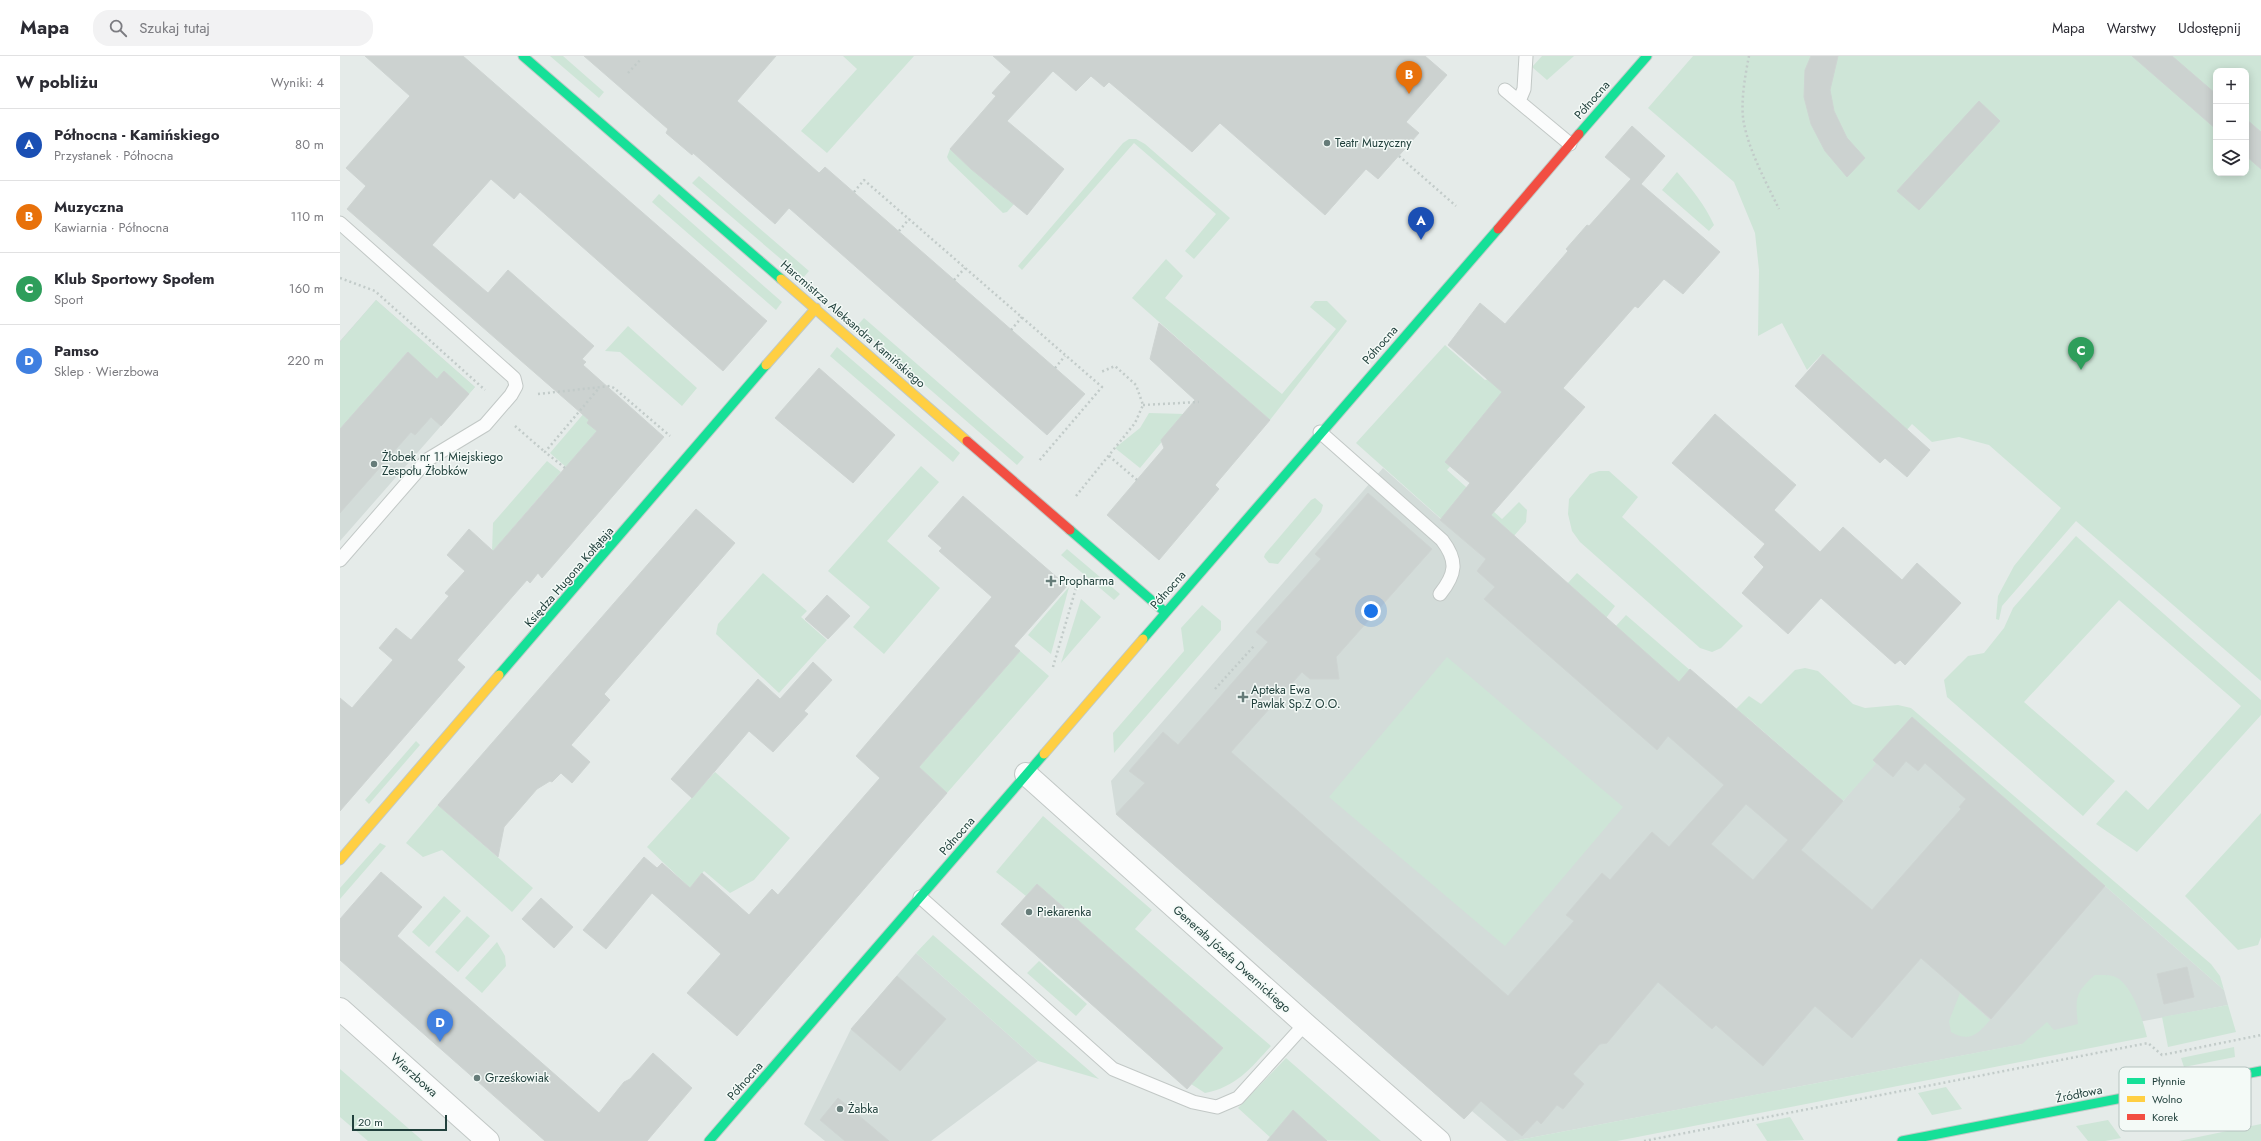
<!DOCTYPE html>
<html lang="pl">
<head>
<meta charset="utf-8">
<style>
  :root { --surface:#fff; --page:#f2f2f3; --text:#2b2b33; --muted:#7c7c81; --line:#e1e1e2; --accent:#667c79 }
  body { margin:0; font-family:Jost,sans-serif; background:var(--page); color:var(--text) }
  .controls { position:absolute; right:12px; top:12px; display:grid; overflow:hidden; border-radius:8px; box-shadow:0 2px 10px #0003 }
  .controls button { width:36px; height:36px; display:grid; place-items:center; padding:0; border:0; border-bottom:1px solid var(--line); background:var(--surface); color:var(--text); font:20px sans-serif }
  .scale { position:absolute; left:12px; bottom:10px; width:95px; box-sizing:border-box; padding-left:4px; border:2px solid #21403c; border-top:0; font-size:11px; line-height:14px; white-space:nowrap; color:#21403c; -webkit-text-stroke:3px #f4faf7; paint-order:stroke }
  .you { position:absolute; left:1031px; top:555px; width:14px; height:14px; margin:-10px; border:3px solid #fff; border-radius:50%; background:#1a73e8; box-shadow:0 0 0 6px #1a73e833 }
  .badge { display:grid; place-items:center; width:26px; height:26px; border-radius:50%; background:var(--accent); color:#fff; font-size:13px; font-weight:700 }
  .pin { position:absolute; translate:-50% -33px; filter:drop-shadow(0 1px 2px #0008) }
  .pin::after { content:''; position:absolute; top:21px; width:14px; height:12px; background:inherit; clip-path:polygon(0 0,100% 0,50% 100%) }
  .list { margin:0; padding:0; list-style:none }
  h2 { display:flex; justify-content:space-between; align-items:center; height:52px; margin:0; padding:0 16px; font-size:17px }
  h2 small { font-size:13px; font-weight:400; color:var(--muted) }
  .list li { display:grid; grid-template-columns:26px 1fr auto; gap:12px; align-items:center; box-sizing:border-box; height:72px; padding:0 16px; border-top:1px solid var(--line) }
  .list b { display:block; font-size:15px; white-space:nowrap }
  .list p { margin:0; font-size:13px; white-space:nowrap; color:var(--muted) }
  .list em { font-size:13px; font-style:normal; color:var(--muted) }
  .icon { flex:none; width:22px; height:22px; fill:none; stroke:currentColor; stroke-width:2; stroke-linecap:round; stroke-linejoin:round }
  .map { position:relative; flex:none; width:1921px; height:1085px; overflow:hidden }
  header { display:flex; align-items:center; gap:24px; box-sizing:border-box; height:56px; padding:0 20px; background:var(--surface); border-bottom:1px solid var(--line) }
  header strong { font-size:19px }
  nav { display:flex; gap:22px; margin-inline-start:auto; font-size:14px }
  .search { width:280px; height:36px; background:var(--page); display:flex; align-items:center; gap:10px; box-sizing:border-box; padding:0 14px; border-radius:16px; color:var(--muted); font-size:15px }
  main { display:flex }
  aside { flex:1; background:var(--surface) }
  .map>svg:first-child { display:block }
</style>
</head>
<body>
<header>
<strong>Mapa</strong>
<div class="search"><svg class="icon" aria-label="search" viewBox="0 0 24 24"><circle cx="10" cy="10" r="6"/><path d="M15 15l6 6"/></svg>Szukaj tutaj</div>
<nav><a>Mapa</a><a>Warstwy</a><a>Udostępnij</a></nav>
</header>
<main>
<aside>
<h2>W pobliżu<small>Wyniki: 4</small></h2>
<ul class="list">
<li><span class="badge" style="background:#1a4fb4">A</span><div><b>Północna - Kamińskiego</b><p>Przystanek · Północna</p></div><em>80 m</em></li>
<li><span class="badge" style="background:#e8710a">B</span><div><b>Muzyczna</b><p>Kawiarnia · Północna</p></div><em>110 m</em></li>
<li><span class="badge" style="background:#2e9e5b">C</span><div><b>Klub Sportowy Społem</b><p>Sport</p></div><em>160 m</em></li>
<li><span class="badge" style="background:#3f7fe0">D</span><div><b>Pamso</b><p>Sklep · Wierzbowa</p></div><em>220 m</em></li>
</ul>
</aside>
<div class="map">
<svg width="1921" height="1085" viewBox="0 0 1921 1085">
  <rect width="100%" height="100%" fill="#e5ebe9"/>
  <path fill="#d3dcd9" d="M 36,244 L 135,331 L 0,485 L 0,285 Z
    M 1043,412 L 1146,503 L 1401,668 L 1407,661 L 1503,745 L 1535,707 L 1533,705 L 1572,661 L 1884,934 L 1888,949 L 1173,1085 L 1167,1085 L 1132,1055 L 1124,1063 L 776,758 L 771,725 Z
    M 576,897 L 698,1005 L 591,1085 L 485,1085 L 464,1068 L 511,973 Z"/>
  <path fill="#cee5d7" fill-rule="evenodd" d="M 210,0 L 223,0 L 264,36 L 259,42 Z
    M 503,0 L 574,0 L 487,97 L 461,75 L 517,13 Z
    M 1202,0 L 1234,0 L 1207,24 L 1192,11 Z
    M 1353,0 L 1921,0 L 1921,625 L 1736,465 L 1662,550 L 1659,564 L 1656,563 L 1658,540 L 1674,510 L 1721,452 L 1649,389 L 1619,381 L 1592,386 L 1572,368 L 1566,375 L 1481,299 L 1467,314 L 1442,267 L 1418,280 L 1419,214 L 1415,177 L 1394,126 L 1308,52 ZM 1876,15 L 1906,15 L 1906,117 L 1876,117 Z
    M 789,83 L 796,83 L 805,88 L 890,162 L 854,203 L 845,195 L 876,158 L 794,87 L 682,214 L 678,210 L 783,87 Z
    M 610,93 L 629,111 L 674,148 L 667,156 L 663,157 L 609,105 L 607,101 Z
    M 1337,116 C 1352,133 1365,149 1374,169 L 1369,175 L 1322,134 Z
    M 359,120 L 469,215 L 463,222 L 352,127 Z
    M 319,138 L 442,246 L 436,254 L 312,146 Z
    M 826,203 L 843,220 L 825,242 L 942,338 L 996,273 L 970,251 L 975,245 L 987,245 L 1007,265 L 930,364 L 792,242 Z
    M 36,244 L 135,331 L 129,338 L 104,315 L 97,323 L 67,296 L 0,373 L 0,286 Z
    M 524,262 L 684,401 L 677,409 L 517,270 Z
    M 288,270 L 357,332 L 342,350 L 280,296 L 265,295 Z
    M 1105,289 L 1145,324 L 1200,308 L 1107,414 L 1162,463 L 1179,446 L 1187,454 L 1186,466 L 1173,481 L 1158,469 L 1135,493 L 1016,387 Z
    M 497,291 L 620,397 L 613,406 L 490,300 Z
    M 263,335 L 257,375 L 226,411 L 210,397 Z
    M 809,357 L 845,358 L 800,412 L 775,392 L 800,372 Z
    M 207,405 L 221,416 L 152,496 L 153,467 Z
    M 581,410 L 599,426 L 547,485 L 600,532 L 544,598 L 513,571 L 530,551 L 488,515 Z
    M 1259,415 L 1269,415 L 1298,441 L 1282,461 L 1403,570 L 1381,592 L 1372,596 L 1360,592 L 1240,486 L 1232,475 L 1228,458 L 1229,443 L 1250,418 Z
    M 975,442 L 983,449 L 981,456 L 938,508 L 929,507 L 924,501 L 925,498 L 971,444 Z
    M 1736,480 L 1921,644 L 1921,659 L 1797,796 L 1756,768 L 1786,734 L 1808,754 L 1901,650 L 1779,544 L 1684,646 L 1775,725 L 1743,760 L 1607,641 L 1604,624 L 1628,600 L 1644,597 L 1664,572 L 1673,552 Z
    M 727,493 L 780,538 L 774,544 L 721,499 Z
    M 423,517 L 467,555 L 461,561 L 487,584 L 439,637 L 376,578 L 378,568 Z
    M 1237,517 L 1275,550 L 1266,562 L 1227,528 Z
    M 729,531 L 711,598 L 688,579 Z
    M 741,543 L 761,561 L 721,607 Z
    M 862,549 L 881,565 L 881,574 L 774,697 L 773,677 L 844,595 L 841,572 Z
    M 1286,559 L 1351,615 L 1340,627 L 1275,571 Z
    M 680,595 L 709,620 L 607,737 L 579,711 Z
    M 1107,601 L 1283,751 L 1165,890 L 989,741 Z
    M 1465,612 L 1478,615 L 1513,648 L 1525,652 L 1558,649 L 1571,652 L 1871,908 L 1880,920 L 1884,934 L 1572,661 L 1533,704 L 1536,708 L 1503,745 L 1407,661 L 1401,668 L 1390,659 L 1409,640 L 1421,648 L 1455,614 Z
    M 76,685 L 80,689 L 29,748 L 25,744 Z
    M 375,716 L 450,782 L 414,824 L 390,837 L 364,815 L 350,832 L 307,791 Z
    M 98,749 L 193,832 L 172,856 L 102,794 L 83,801 L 66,787 Z
    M 1921,757 L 1921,881 L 1918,889 L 1898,894 L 1845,840 Z
    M 703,760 L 812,854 L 795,873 L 931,990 C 910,1013 896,1031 865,1037 L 851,1028 L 883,992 L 697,828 L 686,840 L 656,816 Z
    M 40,787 L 46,790 L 0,843 L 0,832 Z
    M 104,840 L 121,855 L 89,891 L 72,876 Z
    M 127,860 L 150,880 L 118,916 L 95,896 Z
    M 593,879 L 759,1023 L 698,1005 L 576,897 Z
    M 157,886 L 165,900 L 166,910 L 142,937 L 125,922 Z
    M 699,905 L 747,948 L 736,960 L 687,917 Z
    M 1755,919 C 1763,919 1773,918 1779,923 C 1794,934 1803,965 1807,981 L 1277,1085 L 1173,1085 L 1682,988 L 1707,966 L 1714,974 L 1738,968 C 1735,943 1735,936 1755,919 Z
    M 1620,937 L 1650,964 C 1638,978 1630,987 1611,976 L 1609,965 Z
    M 1888,949 L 1896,976 L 1828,991 L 1822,961 Z
    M 1894,991 L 1895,1001 L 1844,1011 L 1841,1002 Z
    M 946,1002 L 1041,1085 L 933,1084 L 898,1052 Z
    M 0,1013 L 83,1085 L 28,1085 L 0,1061 Z
    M 1606,1031 L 1622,1053 L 1592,1059 L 1578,1037 Z
    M 1450,1061 L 1464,1084 L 1427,1085 L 1416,1068 Z
    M 1768,1064 L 1781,1082 L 1765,1085 L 1748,1085 L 1736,1070 Z
    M 1921,1068 L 1921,1085 L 1839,1085 Z"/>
  <path fill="#ccd2d0" stroke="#ced4d2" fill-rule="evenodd" d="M 25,0 L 123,0 L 427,265 L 383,315 L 180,136 L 174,143 L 151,123 L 92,189 L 148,237 L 168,214 L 254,290 L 242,303 L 246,306 L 243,309 L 324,381 L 202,522 L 198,517 L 190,527 L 187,524 L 117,604 L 125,611 L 0,755 L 0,642 L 12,652 L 53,604 L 39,592 L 56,572 L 71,584 L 109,540 L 105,537 L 125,515 L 107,499 L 129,473 L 153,495 L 257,375 L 247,367 L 249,364 L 7,153 L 26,130 L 6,112 L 70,40 Z
    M 244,0 L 436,0 L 397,45 L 479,117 L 485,111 L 745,338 L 707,379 L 449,152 L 435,168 L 353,97 L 352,99 L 326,77 L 328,73 Z
    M 653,0 L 1085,0 L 1107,19 L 1066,66 L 1079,77 L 1038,123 L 1026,113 L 985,159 L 880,67 L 852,96 L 769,26 L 764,31 L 751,20 L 736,35 L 713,15 L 667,65 L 724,113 L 687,159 L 631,113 L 610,93 L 656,40 L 652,37 L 671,16 Z
    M 1471,0 L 1498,0 L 1490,34 L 1494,55 L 1507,82 L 1525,102 L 1507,121 L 1485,95 L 1471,68 L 1464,41 L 1465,14 Z
    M 1792,0 L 1832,0 L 1876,38 L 1876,73 Z
    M 1639,45 L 1660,65 L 1579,154 L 1557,135 Z
    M 1906,63 L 1921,76 L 1921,113 L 1906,100 Z
    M 1292,70 L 1325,100 L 1301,128 L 1380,196 L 1343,238 L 1324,223 L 1298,252 L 1295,250 L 1223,332 L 1245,351 L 1151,459 L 1339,626 L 1350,613 L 1503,745 L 1461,794 L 1532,854 L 1621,753 L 1619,751 L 1626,743 L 1585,707 L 1578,715 L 1566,705 L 1553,721 L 1533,704 L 1572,661 L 1765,830 L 1651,963 L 1581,902 L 1512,982 L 1475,950 L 1423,1010 L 1376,969 L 1372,973 L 1318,926 L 1267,987 L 1260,988 L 1233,1018 L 1244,1028 L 1223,1053 L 1217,1049 L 1201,1068 L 1197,1064 L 1182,1080 L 1141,1045 L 1124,1063 L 776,758 L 805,727 L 789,715 L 823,676 L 838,689 L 928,586 L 916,576 L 981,503 L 975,498 L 1028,437 L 1092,493 L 996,601 L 999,623 L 970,623 L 962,616 L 891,696 L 1168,940 L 1234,865 L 1226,859 L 1262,817 L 1270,824 L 1312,776 L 1329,791 L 1384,729 L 1328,680 L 1317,694 L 1144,543 L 1155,531 L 1137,515 L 1146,503 L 1100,464 L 1130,427 L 1105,406 L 1162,336 L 1108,289 L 1140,247 L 1165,268 L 1228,195 L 1226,193 L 1247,169 L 1249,170 L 1291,123 L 1265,101 ZM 1406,748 L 1448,784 L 1413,824 L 1371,788 Z
    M 819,267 L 930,364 L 875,429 L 879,433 L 819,504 L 767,459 L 824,392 L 821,384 L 855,344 L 810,303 Z
    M 68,296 L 97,323 L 104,315 L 129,338 L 101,370 L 91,361 L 75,379 L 71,376 L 0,457 L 0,373 Z
    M 1483,298 L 1590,394 L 1567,421 L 1545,402 L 1540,407 L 1455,330 Z
    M 479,312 L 555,379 L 513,427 L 435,362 Z
    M 1375,358 L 1456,429 L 1434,454 L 1480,496 L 1503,471 L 1562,524 L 1577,507 L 1621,547 L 1565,609 L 1560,604 L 1555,608 L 1481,542 L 1448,578 L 1402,537 L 1424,511 L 1414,501 L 1425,488 L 1332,407 Z
    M 623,440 L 727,530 L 674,590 L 680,595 L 579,711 L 607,737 L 397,980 L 347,937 L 381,898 L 312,837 L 266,893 L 243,874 L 304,801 L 317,812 L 322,807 L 350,832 L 362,817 L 409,859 L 432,833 L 438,839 L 540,722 L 516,700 L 652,541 L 599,495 L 602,492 L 588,480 Z
    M 356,453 L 395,487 L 264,638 L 270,644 L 231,689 L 250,706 L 232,727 L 221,717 L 212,726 L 210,725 L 197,733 L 164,771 L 158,801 L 98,749 Z
    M 487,539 L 510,560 L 488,583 L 465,563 Z
    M 473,606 L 492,624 L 464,655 L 468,658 L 433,696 L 409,675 L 352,742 L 331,723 L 418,623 L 440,643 Z
    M 41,816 L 82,851 L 57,880 L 259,1057 L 284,1026 L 290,1023 L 313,997 L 352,1032 L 307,1085 L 205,1085 L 0,904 L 0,863 Z
    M 697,828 L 883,992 L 847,1033 L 661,868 Z
    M 201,842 L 233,871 L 214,892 L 182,863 Z
    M 1847,911 L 1854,941 L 1824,948 L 1817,918 Z
    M 557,920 L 606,963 L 560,1015 L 511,973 Z
    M 498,1042 L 549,1085 L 505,1085 L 480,1064 Z
    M 953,1054 L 987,1085 L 927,1085 Z"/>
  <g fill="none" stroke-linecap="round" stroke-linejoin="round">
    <defs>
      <path id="lane" d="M 1165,34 L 1230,88
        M 1179,45 L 1184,33 L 1186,0
        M 0,167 L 174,322 L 176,330 L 171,339 L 145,369 L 87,404 L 0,504
        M 980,376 L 1102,484 C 1118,505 1116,518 1100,538
        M 580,841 L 773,1013 L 853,1046 L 877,1051 L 898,1042 L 965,968"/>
      <path id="street" d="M 686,718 L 965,968 L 1099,1085
        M 0,953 L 148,1085"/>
      <path id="fast" d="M 183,0 L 441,223
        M 1239,78 L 1307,0
        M 730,474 L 825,556
        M 803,583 L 1158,173
        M 159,619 L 426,309
        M 369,1085 L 704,698
        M 1562,1085 L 1921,1015"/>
      <path id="slow" d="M 441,223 L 627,385
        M 426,309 L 476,252
        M 704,698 L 803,583
        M 0,804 L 159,619"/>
      <path id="jam" d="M 1158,173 L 1239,78
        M 627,385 L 730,474"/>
    </defs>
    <use href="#lane" stroke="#c2c8c6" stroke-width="15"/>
    <use href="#street" stroke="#c2c8c6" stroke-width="24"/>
    <use href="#fast" stroke="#c0c9c6" stroke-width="11"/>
    <use href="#slow" stroke="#c0c9c6" stroke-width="11"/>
    <use href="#jam" stroke="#c0c9c6" stroke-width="11"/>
    <path stroke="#c2cbc9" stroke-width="2.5" stroke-dasharray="2 3" stroke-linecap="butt" d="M 1409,0 C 1405,20 1400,48 1404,68 C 1410,97 1426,126 1439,153
      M 288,17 L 301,3
      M 1059,100 L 1116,150
      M 514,136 L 524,124 L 762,331 L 698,406
      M 559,175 L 569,163
      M 0,222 L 35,235 L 145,334
      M 614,224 L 625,212
      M 671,274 L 682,261
      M 715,312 L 725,300
      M 198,338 L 270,330 L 274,332 L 330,380
      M 803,349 L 859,346
      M 175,370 L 205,396
      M 769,400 L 797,424
      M 225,412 L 205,396 L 259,332
      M 736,440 L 795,367 L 803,349 L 796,329 L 775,310 L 761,316
      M 713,611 L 738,525
      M 875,633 L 914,590
      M 1304,1085 L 1808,987 L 1822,999 L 1921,979"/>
    <use href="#lane" stroke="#fbfcfc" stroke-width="13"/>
    <use href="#street" stroke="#fbfcfc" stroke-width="22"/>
    <use href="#fast" stroke="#16e098" stroke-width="9"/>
    <use href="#slow" stroke="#ffcf43" stroke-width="9"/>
    <use href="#jam" stroke="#f24e42" stroke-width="9"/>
  </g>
  <g fill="#667c79" stroke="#f4faf7" stroke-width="1.5">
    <circle cx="987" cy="87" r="4"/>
    <circle cx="34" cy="408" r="4"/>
    <path d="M709 519h4v4h4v4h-4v4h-4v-4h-4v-4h4z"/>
    <path d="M901 635h4v4h4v4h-4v4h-4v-4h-4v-4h4z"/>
    <circle cx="689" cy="856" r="4"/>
    <circle cx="137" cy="1022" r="4"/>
    <circle cx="500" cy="1053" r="4"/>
  </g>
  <g text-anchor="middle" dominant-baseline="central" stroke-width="3" stroke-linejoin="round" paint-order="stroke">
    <g font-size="12" fill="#21403c" stroke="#f4faf7">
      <text transform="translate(1252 44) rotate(-49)">Północna</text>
      <text transform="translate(513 268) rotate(41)">Harcmistrza Aleksandra Kamińskiego</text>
      <text transform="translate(1040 289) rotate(-49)">Północna</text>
      <text transform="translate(229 521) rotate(-49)">Księdza Hugona Kołłątaja</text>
      <text transform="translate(828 534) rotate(-49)">Północna</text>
      <text transform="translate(617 780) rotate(-49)">Północna</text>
      <text transform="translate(892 903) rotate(42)">Generała Józefa Dwernickiego</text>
      <text transform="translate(74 1019) rotate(42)">Wierzbowa</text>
      <text transform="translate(405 1025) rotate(-49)">Północna</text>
      <text transform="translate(1739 1038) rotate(-11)">Źródłowa</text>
    </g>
    <g font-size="12" fill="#21403c" stroke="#f4faf7" text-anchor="start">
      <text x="995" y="87">Teatr Muzyczny</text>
      <text x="42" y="401">Żłobek nr 11 Miejskiego<tspan x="42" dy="14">Zespołu Żłobków</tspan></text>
      <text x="719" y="525">Propharma</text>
      <text x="911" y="634">Apteka Ewa<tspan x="911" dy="14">Pawlak Sp.Z O.O.</tspan></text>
      <text x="697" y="856">Piekarenka</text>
      <text x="145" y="1022">Grześkowiak</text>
      <text x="508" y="1053">Żabka</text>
    </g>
  </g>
  <rect x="1779" y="1011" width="132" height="64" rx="6" fill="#f4faf7" stroke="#b5c2bf" stroke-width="1"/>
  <rect x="1787" y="1022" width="18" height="6" fill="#16e098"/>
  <rect x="1787" y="1040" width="18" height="6" fill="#ffcf43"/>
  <rect x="1787" y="1058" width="18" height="6" fill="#f24e42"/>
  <g font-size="11" fill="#21403c">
    <text x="1812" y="1029">Płynnie</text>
    <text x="1812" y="1047">Wolno</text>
    <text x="1812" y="1065">Korek</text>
  </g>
</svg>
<div class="controls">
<button>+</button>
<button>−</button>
<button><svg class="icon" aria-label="layers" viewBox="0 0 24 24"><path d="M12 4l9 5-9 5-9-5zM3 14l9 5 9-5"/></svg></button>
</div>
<div class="scale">20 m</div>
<div class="you"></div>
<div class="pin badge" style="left:1081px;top:184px;background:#1a4fb4">A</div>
<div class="pin badge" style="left:1069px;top:38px;background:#e8710a">B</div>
<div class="pin badge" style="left:1741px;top:314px;background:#2e9e5b">C</div>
<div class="pin badge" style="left:100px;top:986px;background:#3f7fe0">D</div>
</div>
</main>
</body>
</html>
